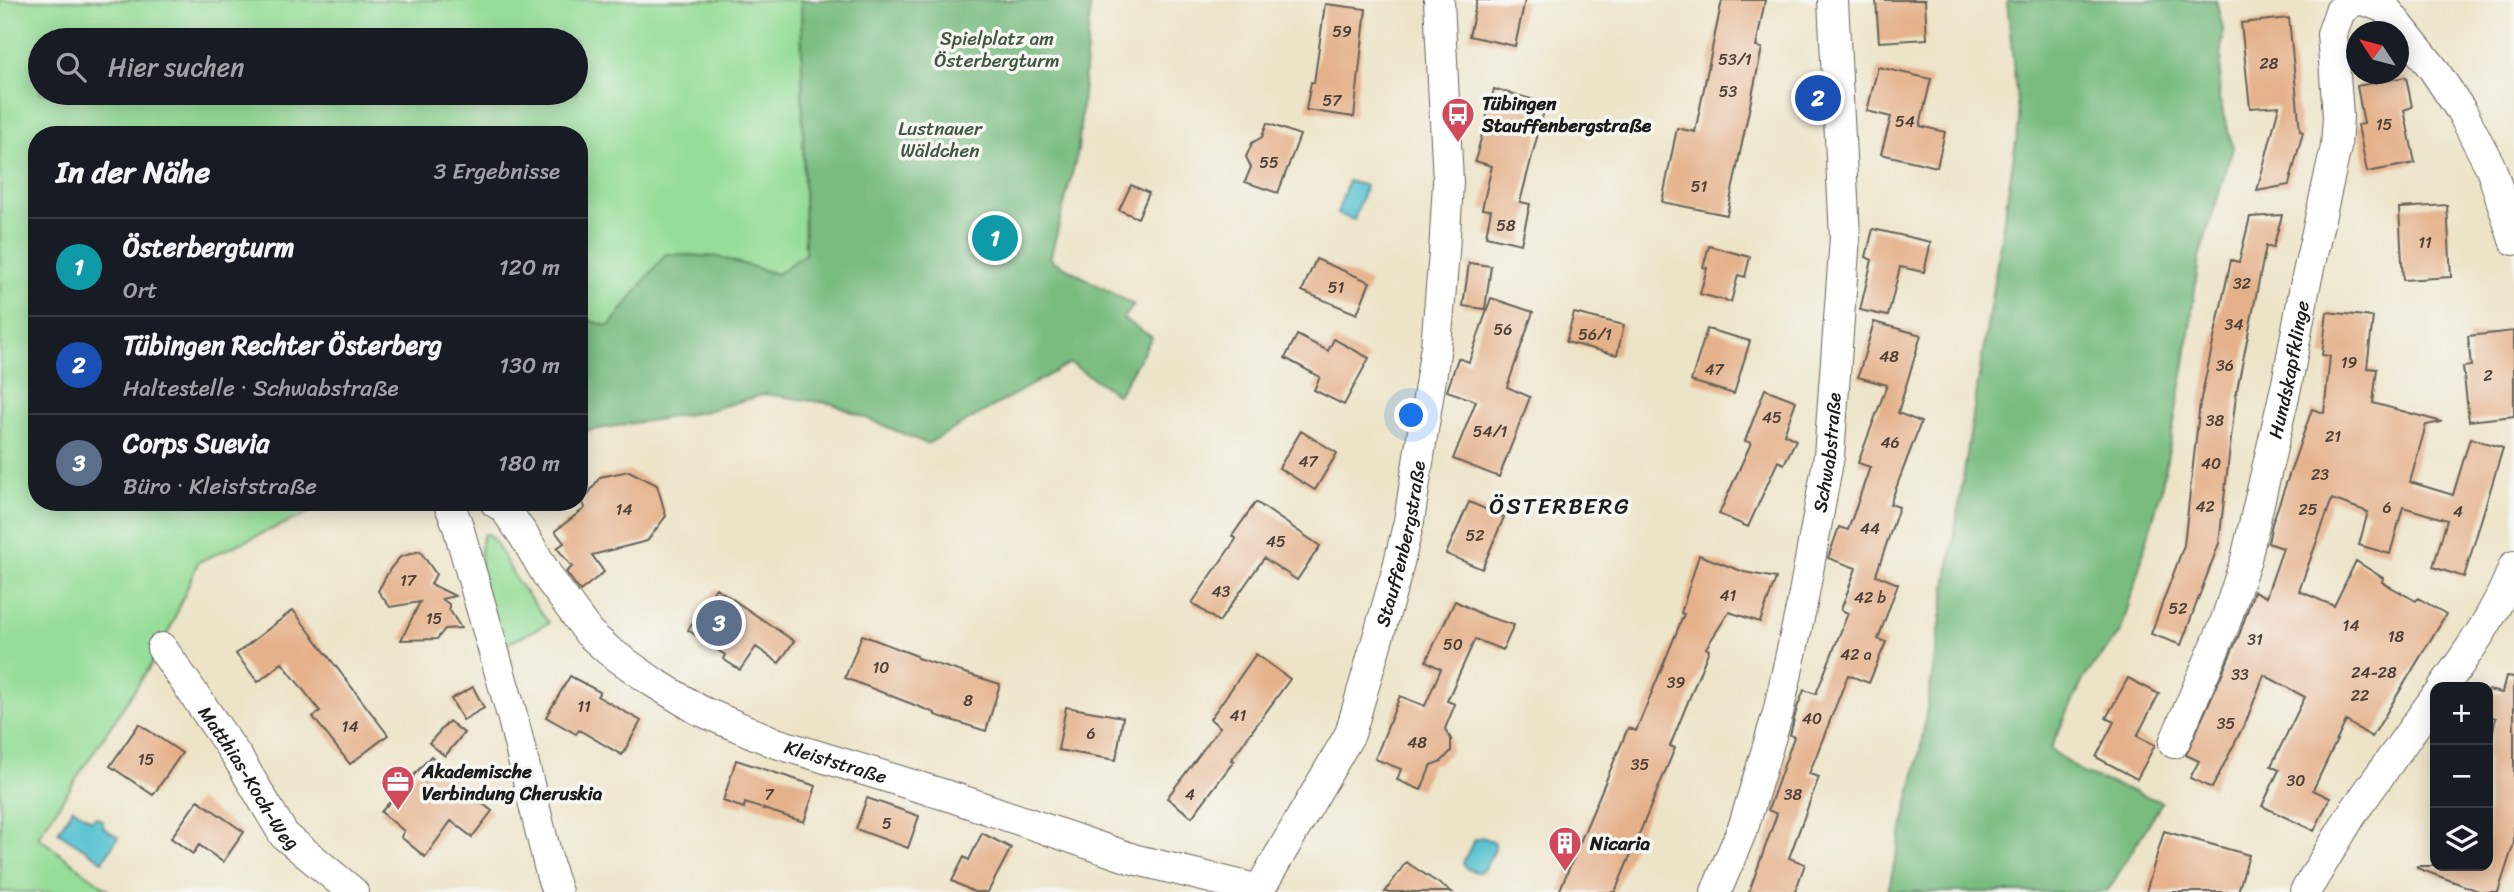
<!DOCTYPE html>
<html lang="de">
<head>
<meta charset="utf-8">
<style>
  :root { --surface:#171b24; --page:#242831; --text:#f1f3f6; --muted:#9ea1a6; --line:#363941; --accent:#d1495b }
  body { margin:0; font-family:Sriracha,sans-serif; background:var(--page); color:var(--text) }
  .controls { position:absolute; right:21px; bottom:21px; display:grid; overflow:hidden; border-radius:14px; box-shadow:0 4px 18px #0003 }
  .controls button { width:63px; height:63px; display:grid; place-items:center; padding:0; border:0; border-bottom:2px solid var(--line); background:var(--surface); color:var(--text); font:35px sans-serif }
  .compass { position:absolute; left:2346px; top:21px; width:63px; height:63px; border-radius:50%; background:var(--surface); box-shadow:0 4px 18px #0003; rotate:306deg }
  .you { position:absolute; left:1412px; top:416px; width:24px; height:24px; margin:-18px; border:5px solid #fff; border-radius:50%; background:#1a73e8; box-shadow:0 0 0 10px #1a73e833 }
  .badge { display:grid; place-items:center; width:46px; height:46px; border-radius:50%; background:var(--accent); color:#fff; font-size:23px; font-weight:700 }
  .pin { position:absolute; translate:-50% -50%; border:4px solid #fff; box-shadow:0 2px 7px #0006 }
  .list { margin:0; padding:0; list-style:none }
  h2 { display:flex; justify-content:space-between; align-items:center; height:91px; margin:0; padding:0 28px; font-size:30px }
  h2 small { font-size:23px; font-weight:400; color:var(--muted) }
  .list li { display:grid; grid-template-columns:46px 1fr auto; gap:21px; align-items:center; box-sizing:border-box; height:98px; padding:0 28px; border-top:2px solid var(--line) }
  .list b { display:block; font-size:26px; white-space:nowrap }
  .list p { margin:0; font-size:23px; white-space:nowrap; color:var(--muted) }
  .list em { font-size:23px; font-style:normal; color:var(--muted) }
  .icon { flex:none; width:38px; height:38px; fill:none; stroke:currentColor; stroke-width:2; stroke-linecap:round; stroke-linejoin:round }
  .map { position:relative; flex:none; width:2514px; height:892px; overflow:hidden }
  .search { position:absolute; background:var(--surface); box-shadow:0 4px 18px #0003; left:28px; top:28px; width:560px; height:77px; display:flex; align-items:center; gap:18px; box-sizing:border-box; padding:0 24px; border-radius:38px; color:var(--muted); font-size:26px }
  .panel { position:absolute; background:var(--surface); box-shadow:0 4px 18px #0003; left:28px; top:126px; width:560px; height:385px; border-radius:28px }
  .map>svg:first-child { display:block }
</style>
</head>
<body>
<div class="map">
<svg width="2514" height="892" viewBox="0 0 2514 892">
  <rect width="100%" height="100%" fill="#f6f6f2"/>
  <filter id="ink" filterUnits="userSpaceOnUse"><feTurbulence type="fractalNoise" baseFrequency=".0143" numOctaves="2"/><feDisplacementMap in="SourceGraphic" scale="14" xChannelSelector="R" yChannelSelector="G"/><feConvolveMatrix kernelMatrix="1 2 1 2 8 2 1 2 1" color-interpolation-filters="sRGB"/></filter>
  <filter id="wash" filterUnits="userSpaceOnUse"><feTurbulence type="fractalNoise" baseFrequency=".00686" numOctaves="4" result="noise"/><feDisplacementMap in="SourceGraphic" scale="28" xChannelSelector="R" yChannelSelector="G"/><feGaussianBlur stdDeviation="1.57" result="paint"/><feColorMatrix in="noise" values="0 0 0 0 0 0 0 0 0 0 0 0 0 0 0 0 0 1.4 0 .05"/><feComposite in="paint" operator="in"/></filter>
  <g filter="url(#wash)">
    <rect width="100%" height="100%" fill="#ede4c8"/>
    <path fill="#95dd98" stroke="#587c5a" stroke-width="2" fill-rule="evenodd" d="M 0,0 L 801,0 L 805,254 L 777,274 L 718,257 L 666,254 L 609,327 L 579,318 L 579,135 L 37,135 L 37,502 L 333,502 L 198,562 L 162,648 L 38,837 L 111,892 L 0,892 ZM 40,40 L 576,40 L 576,93 L 40,93 Z
      M 484,534 L 488,534 L 496,543 L 517,581 L 549,623 L 503,646 C 493,614 471,565 484,534 Z"/>
    <path fill="#78bc80" stroke="#4a6c4e" stroke-width="2" d="M 801,0 L 1091,0 L 1078,151 L 1050,259 L 1134,305 L 1123,319 L 1152,337 L 1118,395 L 1070,363 L 927,444 L 833,404 L 766,394 L 703,412 L 579,432 L 579,318 L 609,326 L 666,254 L 718,257 L 777,274 L 805,254 Z
      M 2007,0 L 2216,0 L 2223,29 L 2219,98 L 2233,148 L 2199,258 L 2185,364 L 2161,491 L 2121,631 L 2084,678 L 2050,749 L 2083,773 L 2162,802 L 2107,892 L 1888,892 L 1921,746 L 2019,123 Z"/>
    <path fill="#57c2d2" stroke="#3a6f77" stroke-width="2" d="M 1348,181 L 1366,186 L 1354,220 L 1337,214 Z
      M 73,808 L 91,820 L 96,817 L 103,821 L 103,827 L 118,837 L 103,861 L 58,832 Z
      M 1482,837 L 1495,843 C 1495,852 1493,853 1489,860 C 1483,873 1480,875 1466,868 L 1463,863 C 1466,854 1471,849 1473,841 Z"/>
    <g id="blocks">
      <path fill="#e5b18a" d="M 1477,0 L 1525,0 L 1515,46 L 1469,36 Z
        M 1722,0 L 1765,0 L 1756,47 L 1762,48 L 1727,215 L 1662,202 L 1677,128 L 1695,132 Z
        M 1876,0 L 1925,0 L 1927,39 L 1879,42 Z
        M 1325,4 L 1366,9 L 1354,117 L 1306,110 L 1311,82 L 1314,83 Z
        M 2289,18 L 2300,131 L 2303,132 L 2289,185 L 2257,191 L 2279,106 L 2250,108 L 2241,23 Z
        M 1878,67 L 1931,79 L 1920,126 L 1945,132 L 1937,167 L 1881,154 L 1891,117 L 1867,111 Z
        M 2406,77 L 2412,107 L 2404,110 L 2415,163 L 2367,172 L 2358,125 L 2364,124 L 2357,86 Z
        M 1494,89 L 1546,103 L 1520,202 L 1530,204 L 1521,244 L 1486,236 L 1491,210 L 1482,209 L 1492,166 L 1475,161 Z
        M 1267,123 L 1300,135 L 1278,193 L 1245,182 L 1251,167 L 1246,157 L 1252,143 L 1262,137 Z
        M 1131,185 L 1149,193 L 1138,218 L 1119,210 Z
        M 2447,205 L 2451,277 L 2403,280 L 2399,208 Z
        M 2282,215 L 2273,248 L 2266,246 L 2236,395 L 2219,543 L 2181,645 L 2151,634 L 2184,545 L 2200,403 L 2231,260 L 2239,262 L 2250,217 Z
        M 1873,229 L 1931,242 L 1924,272 L 1900,267 L 1888,316 L 1860,310 L 1872,260 L 1866,257 Z
        M 1709,246 L 1750,257 L 1745,277 L 1738,275 L 1731,302 L 1700,294 L 1707,268 L 1703,267 Z
        M 1316,259 L 1370,282 L 1357,314 L 1302,291 Z
        M 1469,263 L 1491,266 L 1485,309 L 1463,306 Z
        M 1491,298 L 1533,312 L 1507,387 L 1530,397 L 1499,477 L 1453,459 L 1476,401 L 1447,391 L 1458,358 L 1469,362 Z
        M 2327,312 L 2373,317 L 2367,368 L 2377,369 L 2373,403 L 2442,422 L 2426,425 L 2410,482 L 2453,495 L 2470,438 L 2503,448 L 2464,577 L 2433,567 L 2447,520 L 2403,507 L 2390,554 L 2359,545 L 2368,512 L 2332,499 L 2299,591 L 2334,606 L 2356,561 L 2383,578 L 2382,582 L 2416,601 L 2418,598 L 2446,614 L 2372,737 L 2346,721 L 2313,790 L 2330,798 L 2314,831 L 2262,806 L 2279,770 L 2271,766 L 2305,697 L 2264,675 L 2247,719 L 2212,788 L 2190,778 L 2199,761 L 2186,755 L 2240,633 L 2254,591 L 2266,597 L 2283,548 L 2268,543 L 2272,524 L 2312,409 L 2324,413 L 2330,356 L 2322,355 Z
        M 1574,313 L 1624,325 L 1617,355 L 1566,342 Z
        M 1874,322 L 1921,335 L 1898,413 L 1921,422 L 1890,504 L 1899,507 L 1876,575 L 1898,584 L 1878,639 L 1886,642 L 1869,683 L 1848,675 L 1809,774 L 1819,777 L 1789,858 L 1805,864 L 1795,892 L 1749,892 L 1777,814 L 1768,810 L 1794,737 L 1790,735 L 1797,708 L 1804,690 L 1816,694 L 1848,613 L 1841,610 L 1856,568 L 1828,558 L 1839,527 L 1848,530 L 1870,467 L 1858,463 L 1887,385 L 1858,377 Z
        M 1707,329 L 1750,341 L 1734,394 L 1691,381 Z
        M 2514,331 L 2514,416 L 2469,421 L 2463,367 L 2471,366 L 2468,336 Z
        M 1297,335 L 1328,351 L 1334,339 L 1369,358 L 1344,405 L 1314,390 L 1320,377 L 1285,358 Z
        M 1765,389 L 1796,401 L 1784,434 L 1796,440 L 1784,464 L 1778,461 L 1748,527 L 1719,514 L 1751,443 L 1745,441 Z
        M 1301,431 L 1337,453 L 1315,490 L 1279,468 Z
        M 629,471 L 657,485 L 666,516 L 647,541 L 592,555 L 604,572 L 580,591 L 566,572 L 572,567 L 557,548 L 564,543 L 555,531 L 585,508 L 583,502 L 600,477 Z
        M 1256,502 L 1320,546 L 1297,580 L 1264,558 L 1219,622 L 1192,603 L 1236,539 L 1232,536 Z
        M 1469,502 L 1504,517 L 1482,569 L 1446,554 Z
        M 420,551 L 436,574 L 431,584 L 455,596 L 442,599 L 449,604 L 449,609 L 461,628 L 445,629 L 437,639 L 401,640 L 420,602 L 390,607 L 378,591 L 390,569 L 400,557 Z
        M 1699,555 L 1744,572 L 1776,578 L 1760,622 L 1729,612 L 1706,648 L 1709,650 L 1670,746 L 1675,748 L 1615,892 L 1559,892 L 1628,728 L 1636,731 L 1684,614 L 1681,613 Z
        M 716,588 L 794,641 L 779,663 L 756,647 L 740,670 L 723,659 L 725,655 L 688,630 Z
        M 1455,601 L 1485,616 L 1514,625 L 1503,650 L 1475,639 L 1447,701 L 1455,704 L 1445,729 L 1451,739 L 1451,751 L 1442,761 L 1431,765 L 1421,790 L 1397,780 L 1401,769 L 1375,759 L 1400,696 L 1425,706 L 1441,669 L 1426,661 Z
        M 293,610 L 388,735 L 350,764 L 313,717 L 320,711 L 282,663 L 258,682 L 236,654 Z
        M 862,635 L 917,656 L 917,658 L 1000,684 L 986,731 L 935,715 L 935,713 L 845,678 Z
        M 1256,654 L 1290,679 L 1231,760 L 1234,761 L 1192,817 L 1167,798 L 1220,727 L 1210,719 Z
        M 570,676 L 600,692 L 597,696 L 641,721 L 622,755 L 579,730 L 576,734 L 546,717 Z
        M 2506,676 L 2514,677 L 2514,843 L 2498,892 L 2481,892 L 2417,868 L 2417,866 L 2488,866 L 2488,751 L 2496,718 L 2488,716 L 2488,690 L 2502,693 Z
        M 2128,678 L 2159,694 L 2137,736 L 2155,745 L 2137,779 L 2096,757 L 2114,722 L 2106,718 Z
        M 473,687 L 484,708 L 463,720 L 451,699 Z
        M 1066,707 L 1123,717 L 1116,760 L 1058,750 Z
        M 449,721 L 464,733 L 445,756 L 429,743 Z
        M 139,724 L 182,753 L 153,795 L 110,766 Z
        M 431,756 L 455,777 L 452,780 L 492,811 L 472,837 L 451,821 L 425,857 L 401,837 L 404,831 L 381,812 Z
        M 736,760 L 816,786 L 804,822 L 745,803 L 744,808 L 723,801 Z
        M 867,798 L 919,816 L 908,848 L 856,829 Z
        M 198,800 L 244,832 L 223,862 L 199,845 L 193,854 L 171,838 Z
        M 2164,831 L 2249,855 L 2238,892 L 2146,892 Z
        M 982,833 L 1011,848 L 988,892 L 974,892 L 952,881 L 964,857 L 969,860 Z
        M 1406,862 L 1452,892 L 1385,892 Z"/>
    </g>
  </g>
  <g filter="url(#ink)">
    <use href="#blocks" fill-opacity="0" stroke="#656258" stroke-width="2"/>
    <g fill="none" stroke-linecap="round" stroke-linejoin="round">
      <defs>
        <g id="street">
          <path d="M 2363,0 L 2385,8 L 2432,67 L 2462,112 L 2491,168 L 2514,240"/>
          <path d="M 451,502 L 449,504 L 457,523 L 512,715 L 551,874 L 557,892"/>
          <path id="s1" d="M 495,502 L 505,509 L 524,536 L 550,580 L 589,633 L 609,651 L 653,682 L 699,710 L 776,743 L 955,798 L 1133,859 L 1260,890"/>
          <path id="s2" d="M 162,648 L 238,758 L 284,835 L 353,892"/>
          <path d="M 2443,687 C 2470,650 2498,610 2514,566"/>
          <path id="s3" d="M 2174,743 L 2224,626 L 2246,559 L 2287,383 L 2305,286 L 2336,147 L 2338,116 L 2332,34 L 2340,11 L 2353,1 L 2362,0"/>
          <path id="s4" d="M 1258,892 L 1350,734 L 1396,575 L 1409,521 L 1436,346 L 1444,253 L 1448,182 L 1439,0"/>
          <path id="s5" d="M 1716,892 L 1744,825 L 1778,713 L 1802,604 L 1829,456 L 1845,237 L 1833,0"/>
          <path d="M 2305,892 L 2352,814 L 2435,698"/>
        </g>
      </defs>
      <use href="#street" stroke="#656258" stroke-width="32"/>
      <use href="#street" stroke="#fff" stroke-width="30"/>
    </g>
  </g>
  <defs>
    <symbol id="bus-pin" viewBox="-11 -11 22 30"><path d="M0 17L-7.5 6A9.5 9.5 0 1 1 7.5 6Z" fill="#d1495b" stroke="#f6f6f2"/><path d="M-5-6H5V4H4V6H2V4H-2V6H-4V4H-5ZM-3.5-4V0h7V-4ZM-3.5 1.2v1.5H-2V1.2ZM2 1.2v1.5H3.5V1.2Z" fill="#fff"/></symbol>
    <symbol id="office-pin" viewBox="-11 -11 22 30"><path d="M0 17L-7.5 6A9.5 9.5 0 1 1 7.5 6Z" fill="#d1495b" stroke="#f6f6f2"/><path d="M-6-3h4V-5.5h4V-3h4V5H-6ZM-1-4.5V-3h2v-1.5ZM-6 0V1H6V0Z" fill="#fff"/></symbol>
    <symbol id="building-pin" viewBox="-11 -11 22 30"><path d="M0 17L-7.5 6A9.5 9.5 0 1 1 7.5 6Z" fill="#d1495b" stroke="#f6f6f2"/><path d="M-4-6H4V6H1V3H-1V6H-4ZM-2.5-4.3h1.7v1.8h-1.7ZM.8-4.3h1.7v1.8H.8ZM-2.5-1h1.7V.8h-1.7ZM.8-1h1.7V.8H.8Z" fill="#fff"/></symbol>
  </defs>
  <g fill-rule="evenodd">
    <use href="#bus-pin" x="1439" y="95" width="38" height="52"/>
    <use href="#office-pin" x="379" y="763" width="38" height="52"/>
    <use href="#building-pin" x="1546" y="824" width="38" height="52"/>
  </g>
  <g text-anchor="middle" dominant-baseline="central" stroke-width="7" stroke-linejoin="round" paint-order="stroke">
    <g font-size="16" fill="#4e4138">
      <text x="1342" y="31">59</text>
      <text x="1735" y="59">53/1</text>
      <text x="2269" y="63">28</text>
      <text x="1728" y="91">53</text>
      <text x="1332" y="100">57</text>
      <text x="1905" y="121">54</text>
      <text x="2384" y="124">15</text>
      <text x="1269" y="162">55</text>
      <text x="1699" y="186">51</text>
      <text x="1506" y="225">58</text>
      <text x="2425" y="242">11</text>
      <text x="2242" y="283">32</text>
      <text x="1336" y="287">51</text>
      <text x="2234" y="324">34</text>
      <text x="1503" y="329">56</text>
      <text x="1595" y="334">56/1</text>
      <text x="1889" y="356">48</text>
      <text x="2349" y="362">19</text>
      <text x="2225" y="365">36</text>
      <text x="1714" y="369">47</text>
      <text x="2488" y="375">2</text>
      <text x="1772" y="417">45</text>
      <text x="2215" y="420">38</text>
      <text x="1490" y="431">54/1</text>
      <text x="2333" y="436">21</text>
      <text x="1890" y="442">46</text>
      <text x="1308" y="461">47</text>
      <text x="2211" y="463">40</text>
      <text x="2320" y="474">23</text>
      <text x="2205" y="506">42</text>
      <text x="2387" y="507">6</text>
      <text x="624" y="509">14</text>
      <text x="2308" y="509">25</text>
      <text x="2458" y="511">4</text>
      <text x="1870" y="528">44</text>
      <text x="1475" y="535">52</text>
      <text x="1276" y="541">45</text>
      <text x="408" y="580">17</text>
      <text x="1221" y="591">43</text>
      <text x="1728" y="595">41</text>
      <text x="1870" y="597">42 b</text>
      <text x="2178" y="608">52</text>
      <text x="434" y="618">15</text>
      <text x="2351" y="625">14</text>
      <text x="2396" y="636">18</text>
      <text x="2255" y="639">31</text>
      <text x="1453" y="644">50</text>
      <text x="1856" y="654">42 a</text>
      <text x="881" y="667">10</text>
      <text x="2374" y="672">24-28</text>
      <text x="2240" y="674">33</text>
      <text x="1676" y="682">39</text>
      <text x="2360" y="695">22</text>
      <text x="968" y="700">8</text>
      <text x="584" y="706">11</text>
      <text x="1238" y="715">41</text>
      <text x="1812" y="718">40</text>
      <text x="2226" y="723">35</text>
      <text x="350" y="726">14</text>
      <text x="1091" y="733">6</text>
      <text x="1417" y="742">48</text>
      <text x="146" y="759">15</text>
      <text x="1640" y="764">35</text>
      <text x="2296" y="780">30</text>
      <text x="769" y="794">7</text>
      <text x="1190" y="794">4</text>
      <text x="1793" y="794">38</text>
      <text x="887" y="823">5</text>
    </g>
    <g font-size="19" fill="#405641" stroke="#f6f6f2">
      <text x="997" y="38">Spielplatz am<tspan x="997" dy="22">Österbergturm</tspan></text>
      <text x="940" y="128">Lustnauer<tspan x="940" dy="22">Wäldchen</tspan></text>
    </g>
    <g font-size="19" font-weight="bold" fill="#1c1c1c" stroke="#f6f6f2" text-anchor="start">
      <text x="1482" y="103">Tübingen<tspan x="1482" dy="22">Stauffenbergstraße</tspan></text>
      <text x="422" y="771">Akademische<tspan x="422" dy="22">Verbindung Cheruskia</tspan></text>
      <text x="1590" y="843">Nicaria</text>
    </g>
    <g font-size="19" fill="#1c1c1c" stroke="#f6f6f2">
      <text stroke="none"><textPath href="#s3" startOffset="392">Hundskapfklinge</textPath></text>
      <text stroke="none"><textPath href="#s5" startOffset="455">Schwabstraße</textPath></text>
      <text stroke="none"><textPath href="#s4" startOffset="380">Stauffenbergstraße</textPath></text>
      <text stroke="none"><textPath href="#s1" startOffset="443">Kleiststraße</textPath></text>
      <text stroke="none"><textPath href="#s2" startOffset="156">Matthias-Koch-Weg</textPath></text>
    </g>
    <g font-size="23" letter-spacing="2" fill="#1c1c1c" stroke="#f6f6f2">
      <text x="1560" y="506">ÖSTERBERG</text>
    </g>
  </g>
</svg>
<div class="controls">
<button>+</button>
<button>−</button>
<button><svg class="icon" aria-label="layers" viewBox="0 0 24 24"><path d="M12 4l9 5-9 5-9-5zM3 14l9 5 9-5"/></svg></button>
</div>
<svg class="compass" viewBox="-18 -18 36 36"><path d="M0-13l5 13h-10z" fill="#e53935"/><path d="M0 13l5-13h-10z" fill="#9ea1a6"/></svg>
<div class="you"></div>
<div class="pin badge" style="left:995px;top:238px;background:#0f9aa8">1</div>
<div class="pin badge" style="left:1818px;top:98px;background:#1a4fb4">2</div>
<div class="pin badge" style="left:719px;top:623px;background:#5c6f8a">3</div>
<div class="search"><svg class="icon" aria-label="search" viewBox="0 0 24 24"><circle cx="10" cy="10" r="6"/><path d="M15 15l6 6"/></svg>Hier suchen</div>
<section class="panel">
<h2>In der Nähe<small>3 Ergebnisse</small></h2>
<ul class="list">
<li><span class="badge" style="background:#0f9aa8">1</span><div><b>Österbergturm</b><p>Ort</p></div><em>120 m</em></li>
<li><span class="badge" style="background:#1a4fb4">2</span><div><b>Tübingen Rechter Österberg</b><p>Haltestelle · Schwabstraße</p></div><em>130 m</em></li>
<li><span class="badge" style="background:#5c6f8a">3</span><div><b>Corps Suevia</b><p>Büro · Kleiststraße</p></div><em>180 m</em></li>
</ul>
</section>
</div>
</body>
</html>
